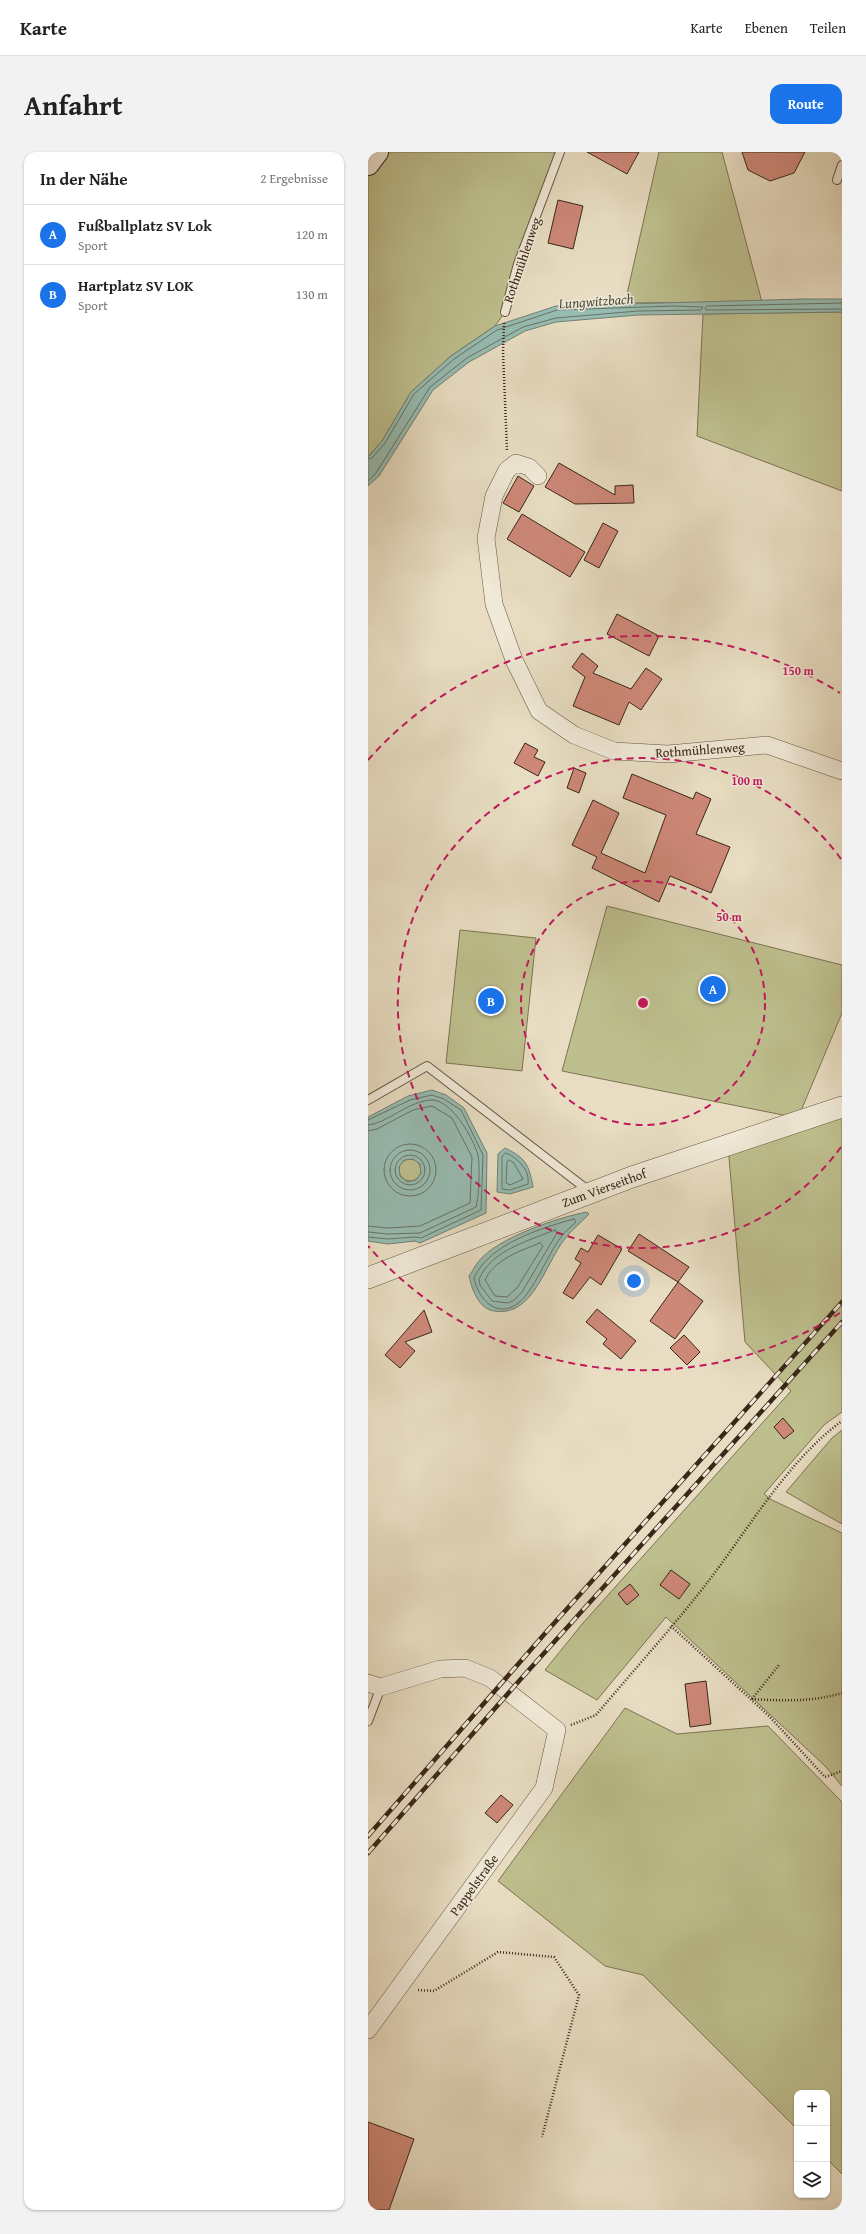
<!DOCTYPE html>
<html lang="de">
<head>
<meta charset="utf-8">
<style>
  :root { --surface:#fff; --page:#f2f2f2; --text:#222; --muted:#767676; --line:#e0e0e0; --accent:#1a73e8 }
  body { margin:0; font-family:"Gentium Book Plus",serif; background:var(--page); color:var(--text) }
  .controls { position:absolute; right:12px; bottom:12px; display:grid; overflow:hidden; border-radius:8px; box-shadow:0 1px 3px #0004 }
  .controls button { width:36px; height:36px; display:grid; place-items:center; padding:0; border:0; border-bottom:1px solid var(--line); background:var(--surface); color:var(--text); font:20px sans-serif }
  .you { position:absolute; left:266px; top:1129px; width:14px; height:14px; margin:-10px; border:3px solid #fff; border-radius:50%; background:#1a73e8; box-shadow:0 0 0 6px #1a73e833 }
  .badge { display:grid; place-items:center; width:26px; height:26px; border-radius:50%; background:var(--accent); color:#fff; font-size:13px; font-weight:700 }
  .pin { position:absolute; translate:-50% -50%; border:2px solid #fff; box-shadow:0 1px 4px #0006 }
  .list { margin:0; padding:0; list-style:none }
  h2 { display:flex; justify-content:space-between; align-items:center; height:52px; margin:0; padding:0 16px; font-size:17px }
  h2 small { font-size:13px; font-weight:400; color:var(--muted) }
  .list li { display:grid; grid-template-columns:26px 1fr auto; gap:12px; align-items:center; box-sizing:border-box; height:60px; padding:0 16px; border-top:1px solid var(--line) }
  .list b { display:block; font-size:15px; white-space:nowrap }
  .list p { margin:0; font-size:13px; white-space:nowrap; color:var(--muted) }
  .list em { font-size:13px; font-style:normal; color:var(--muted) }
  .icon { flex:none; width:22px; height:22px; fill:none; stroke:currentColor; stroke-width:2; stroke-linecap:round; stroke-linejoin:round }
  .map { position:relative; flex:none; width:474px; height:2058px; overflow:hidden; border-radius:12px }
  header { display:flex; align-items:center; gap:24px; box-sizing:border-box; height:56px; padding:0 20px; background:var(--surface); border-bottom:1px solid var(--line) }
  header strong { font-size:19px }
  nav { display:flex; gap:22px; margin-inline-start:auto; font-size:14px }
  .intro { display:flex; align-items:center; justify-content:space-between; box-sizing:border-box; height:96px; padding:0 24px }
  h1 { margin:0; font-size:28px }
  .button { padding:10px 18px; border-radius:12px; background:var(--accent); color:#fff; font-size:14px; font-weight:700 }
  main { display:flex; gap:24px; padding:0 24px }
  aside { flex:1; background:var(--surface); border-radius:12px; box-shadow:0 1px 3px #0004 }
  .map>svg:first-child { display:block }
</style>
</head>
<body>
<header>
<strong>Karte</strong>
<nav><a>Karte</a><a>Ebenen</a><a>Teilen</a></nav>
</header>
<div class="intro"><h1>Anfahrt</h1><a class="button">Route</a></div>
<main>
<aside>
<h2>In der Nähe<small>2 Ergebnisse</small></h2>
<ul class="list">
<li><span class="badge">A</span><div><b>Fußballplatz SV Lok</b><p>Sport</p></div><em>120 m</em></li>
<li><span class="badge">B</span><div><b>Hartplatz SV LOK</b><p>Sport</p></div><em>130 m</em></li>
</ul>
</aside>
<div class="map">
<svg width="474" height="2058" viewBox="0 0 474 2058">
  <rect width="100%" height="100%" fill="#e8ddc2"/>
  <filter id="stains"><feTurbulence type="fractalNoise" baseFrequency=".005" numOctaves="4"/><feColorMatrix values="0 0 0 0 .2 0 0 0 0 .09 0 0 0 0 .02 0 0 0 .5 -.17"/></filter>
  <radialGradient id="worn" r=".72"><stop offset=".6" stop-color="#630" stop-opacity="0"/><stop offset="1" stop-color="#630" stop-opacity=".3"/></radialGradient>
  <path fill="#bebf8e" stroke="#7c7352" d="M 19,0 L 192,0 L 137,160 L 127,174 L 83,204 L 43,240 L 14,289 L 0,305 L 0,24 Z
    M 291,0 L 354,0 L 394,150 L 257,151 Z
    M 474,160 L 474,339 L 329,284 L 335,162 Z
    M 239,754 L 474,813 L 474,861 L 430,966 L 194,919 Z
    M 92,778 L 168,786 L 154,919 L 78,911 Z
    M 474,955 L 474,1260 L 456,1273 L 396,1342 L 404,1348 L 474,1381 L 474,1634 L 457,1614 L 298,1465 L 229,1548 L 177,1518 L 215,1471 L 423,1239 L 377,1190 L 360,994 Z
    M31 1018a11 11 0 1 1 22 0a11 11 0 1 1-22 0Z
    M 474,1278 L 474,1372 L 418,1340 L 464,1286 Z
    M 257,1556 L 309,1582 L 400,1574 L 474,1650 L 474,2022 L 459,2007 L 459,1941 L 429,1941 L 429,1977 L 275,1823 L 237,1814 L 130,1729 Z"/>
  <path fill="#97bcb2" stroke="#718074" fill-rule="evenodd" d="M 435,147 L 474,147 L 474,160 L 270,163 L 188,170 L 157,179 L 101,210 L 65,238 L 11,324 L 0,334 L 0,305 L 14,289 L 43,240 L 83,204 L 127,174 L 188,154 Z
    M 64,938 L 78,943 L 96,956 L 119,1001 L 118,1061 L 52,1091 L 47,1089 L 20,1092 L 0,1089 L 0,965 L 40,944 ZM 45,1007 L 52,1012 L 53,1021 L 48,1028 L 39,1030 L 32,1024 L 31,1015 L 36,1008 Z
    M 137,996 C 158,1006 161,1013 165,1035 L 142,1042 L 129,1040 L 130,1002 Z
    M 219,1060 L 221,1062 C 213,1071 203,1078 196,1088 C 177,1112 165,1166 126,1159 C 111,1157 104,1138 101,1124 C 105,1119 107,1113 111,1109 C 129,1086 191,1065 219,1060 Z"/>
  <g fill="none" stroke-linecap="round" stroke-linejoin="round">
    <path stroke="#687264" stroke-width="1" d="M 474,151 L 339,154 L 337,156 L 338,158 L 474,157
      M 0,307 L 4,306 L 17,291 L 46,242 L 86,207 L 129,178 L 189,158 L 305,154 L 335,155 L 333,158 L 270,159 L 188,166 L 155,175 L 99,206 L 62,235 L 8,321 L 0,329
      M 0,968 L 42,948 L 64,943 L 76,947 L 93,958 L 115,1003 L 113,1058 L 53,1086 L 47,1085 L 20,1087 L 0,1085
      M 0,973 C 18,972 39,950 62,948 C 83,946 105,986 110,1003 C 112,1012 111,1046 108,1055 L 52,1081 L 20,1082 L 0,1080
      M 0,979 L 9,977 L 45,958 L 64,954 L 84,966 L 104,1005 L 102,1051 L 52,1074 L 20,1076 L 0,1074
      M16 1018a26 26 0 1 1 52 0a26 26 0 1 1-52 0Z
      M22 1018a20 20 0 1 1 40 0a20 20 0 1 1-40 0Z
      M 138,1001 C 150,1006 162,1018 160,1032 L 142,1038 L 134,1037 L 134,1005 Z
      M27 1018a15 15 0 1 1 30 0a15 15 0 1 1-30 0Z
      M 141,1008 L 146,1011 L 155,1027 L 142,1033 L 138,1031 L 139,1010 Z
      M 206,1067 L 208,1070 C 203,1075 197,1079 193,1085 C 179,1103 166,1140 149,1152 C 128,1167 110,1146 106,1126 C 121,1092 173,1076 206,1067 Z
      M 187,1078 L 189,1081 L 154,1140 L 146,1148 L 140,1151 L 124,1149 L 112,1133 L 111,1127 C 124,1098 160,1089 187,1078 Z
      M 172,1091 L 175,1094 L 149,1136 L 139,1145 L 127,1144 L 117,1128 C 127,1107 152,1099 172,1091 Z"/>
  </g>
  <path fill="#cd8878" stroke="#392717" d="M 219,0 L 271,0 L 259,22 Z
    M 374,0 L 437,0 L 426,21 L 402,29 L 380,18 Z
    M 190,48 L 215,54 L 205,97 L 180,91 Z
    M 191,311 L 247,343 L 247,334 L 265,333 L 266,351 L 207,352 L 177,335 Z
    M 150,324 L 166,334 L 151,360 L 135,351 Z
    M 154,362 L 217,400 L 202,425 L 139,387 Z
    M 235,371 L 250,379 L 231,416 L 216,408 Z
    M 249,462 L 291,484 L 281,504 L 239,482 Z
    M 214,501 L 230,514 L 225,521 L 263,537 L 278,516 L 294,527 L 273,558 L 261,550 L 251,573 L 205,554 L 217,525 L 204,515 Z
    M 157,591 L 170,598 L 166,605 L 177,610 L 170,624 L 146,611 Z
    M 206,616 L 218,621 L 211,641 L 199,636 Z
    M 264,622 L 325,647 L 328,640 L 343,647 L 328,682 L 362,695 L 343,741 L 302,724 L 291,750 L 224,716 L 229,705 L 204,693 L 225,648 L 251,661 L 233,701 L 277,721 L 298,663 L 255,646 Z
    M 271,1082 L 321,1115 L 310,1130 L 260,1099 Z
    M 230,1083 L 254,1097 L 233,1133 L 222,1125 L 205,1147 L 195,1141 L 213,1111 L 207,1107 L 213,1096 L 220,1100 Z
    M 310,1130 L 335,1149 L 307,1187 L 282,1169 Z
    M 229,1157 L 268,1189 L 253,1207 L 235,1192 L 239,1187 L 218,1170 Z
    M 56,1158 L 64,1180 L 37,1190 L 47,1199 L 32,1216 L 17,1203 Z
    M 316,1183 L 332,1200 L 319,1213 L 302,1196 Z
    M 415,1266 L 426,1279 L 416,1287 L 406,1275 Z
    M 303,1418 L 322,1432 L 311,1447 L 292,1433 Z
    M 262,1432 L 271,1443 L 259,1453 L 250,1442 Z
    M 338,1529 L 343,1572 L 322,1575 L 317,1532 Z
    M 133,1643 L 145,1653 L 129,1671 L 117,1661 Z
    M 0,1970 L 46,1987 L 21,2058 L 0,2058 Z"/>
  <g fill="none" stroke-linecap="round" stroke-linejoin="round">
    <defs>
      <path id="service" d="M 469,28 L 474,13
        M 137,160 L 150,112 L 192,0
        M 0,948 L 59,914 L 221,1039
        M 0,1569 L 13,1535"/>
      <path id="minor" d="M 170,324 L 161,315 L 148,311 L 139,318 L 126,344 L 118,386 L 126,452 L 146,508 L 171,559 L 206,583 L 246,599 L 300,602 L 399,593 L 474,619
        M 0,1531 L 13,1535 L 72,1517 L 97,1516 L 122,1526 L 189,1578 L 176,1636 L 0,1878"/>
      <path id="tertiary" d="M 0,1126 L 264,1025 L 474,955"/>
      <path id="secondary" d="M 0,12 L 9,0"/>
    </defs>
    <use href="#service" stroke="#655442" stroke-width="10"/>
    <use href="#minor" stroke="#655442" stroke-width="18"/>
    <use href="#tertiary" stroke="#655442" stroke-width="22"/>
    <use href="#secondary" stroke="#392717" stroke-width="24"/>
    <path stroke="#392717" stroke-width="2.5" stroke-dasharray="1 2" stroke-linecap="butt" d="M 136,171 L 135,200 L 139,298
      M 303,1474 L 401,1564 L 457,1625 L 474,1619
      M 384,1547 C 414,1549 445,1550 474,1541
      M 384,1547 L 411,1513
      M 203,1573 L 228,1563 C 265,1519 304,1476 339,1431 C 379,1379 421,1307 474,1269
      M 50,1838 L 66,1839 L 130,1800 L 186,1805 L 211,1843 L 174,1985"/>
    <use href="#service" stroke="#f0e9d7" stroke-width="8"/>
    <use href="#minor" stroke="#f0e9d7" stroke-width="17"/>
    <use href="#tertiary" stroke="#f0e9d7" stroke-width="21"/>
    <use href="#secondary" stroke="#f0e9d7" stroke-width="22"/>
    <defs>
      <path id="rail" d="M 0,1684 L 180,1478 L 474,1150
        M 0,1701 L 151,1529 L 474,1170"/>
    </defs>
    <use href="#rail" stroke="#392717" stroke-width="4.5"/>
    <use href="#rail" stroke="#f0e9d7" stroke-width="3" stroke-dasharray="9" stroke-linecap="butt"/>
  </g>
  <g fill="none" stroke="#c2185b" stroke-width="2" stroke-dasharray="7 5">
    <circle cx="275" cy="851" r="122"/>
    <path d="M473 995A245 245 0 1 1 473 707"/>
    <path d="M472 1161A367 367 0 0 1 0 1094M0 608A367 367 0 0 1 472 541"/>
  </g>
  <g text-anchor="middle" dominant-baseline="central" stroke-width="3" stroke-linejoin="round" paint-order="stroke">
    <g font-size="13" fill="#392717" stroke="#f0e9d7">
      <text transform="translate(154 108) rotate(-71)">Rothmühlenweg</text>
      <text transform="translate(332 598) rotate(-4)">Rothmühlenweg</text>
      <text transform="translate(236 1036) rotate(-20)">Zum Vierseithof</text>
      <text transform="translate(106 1733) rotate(-54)">Pappelstraße</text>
    </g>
    <g font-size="14" font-style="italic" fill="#504c3e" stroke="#f0e9d7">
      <text transform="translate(228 149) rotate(-4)">Lungwitzbach</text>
    </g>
  </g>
  <circle cx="275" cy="851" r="6" fill="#c2185b" stroke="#f0e9d7" stroke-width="2"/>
  <g font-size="12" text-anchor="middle" font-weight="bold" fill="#c2185b" stroke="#f0e9d7" stroke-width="3" stroke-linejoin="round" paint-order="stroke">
    <text x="430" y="523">150 m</text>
    <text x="379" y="633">100 m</text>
    <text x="361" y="769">50 m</text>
  </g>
  <rect width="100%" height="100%" filter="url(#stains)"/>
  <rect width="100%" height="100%" fill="url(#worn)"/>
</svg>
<div class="controls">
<button>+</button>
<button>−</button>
<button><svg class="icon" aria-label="layers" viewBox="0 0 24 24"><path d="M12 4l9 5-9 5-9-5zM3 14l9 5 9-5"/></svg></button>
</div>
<div class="you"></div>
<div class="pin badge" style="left:345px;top:837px">A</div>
<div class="pin badge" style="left:123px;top:849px">B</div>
</div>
</main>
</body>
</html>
